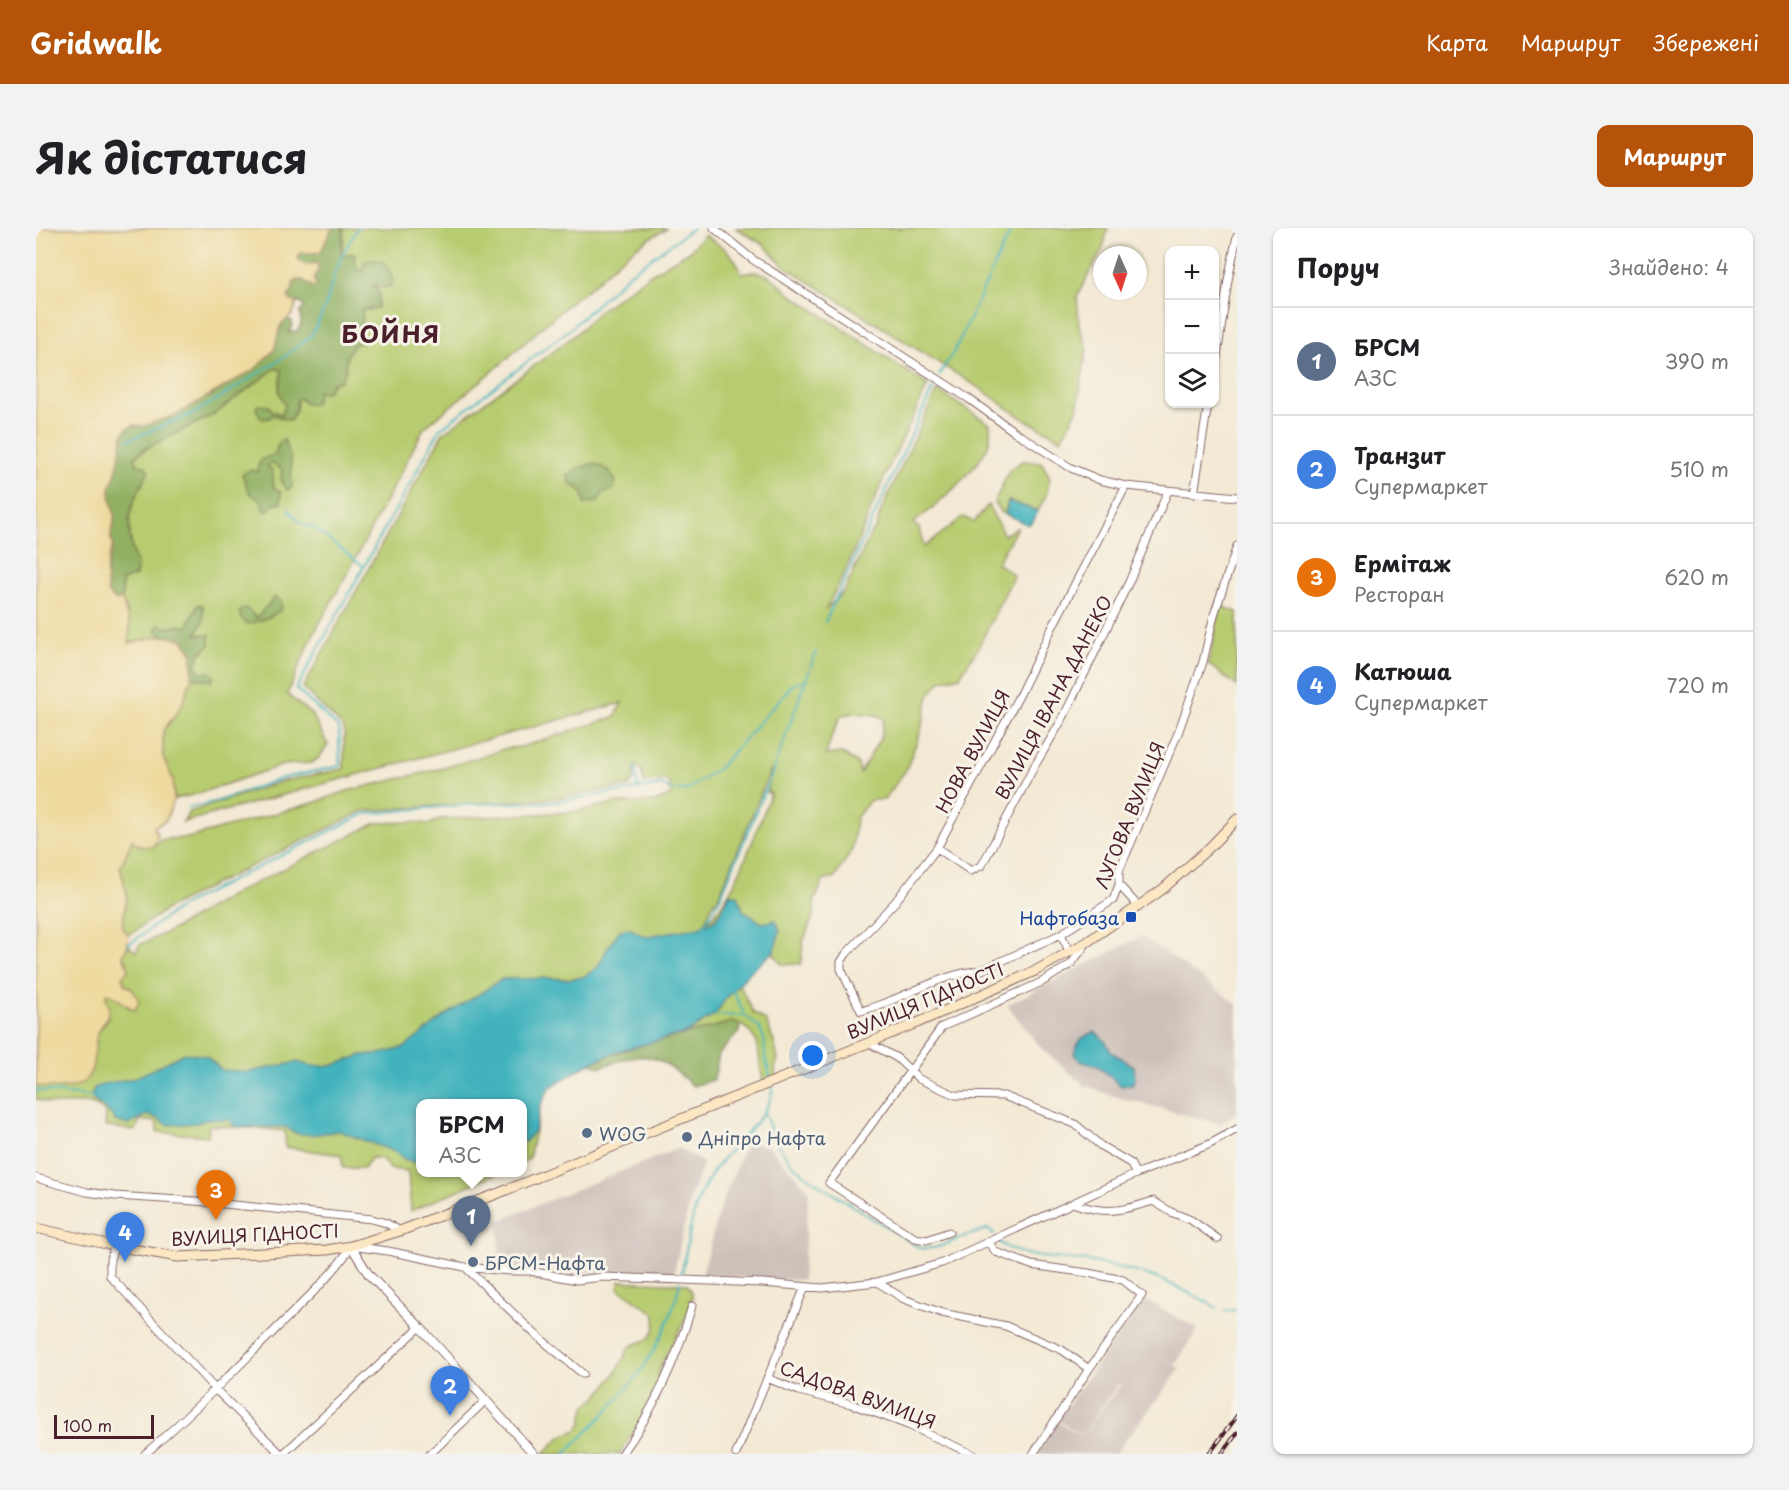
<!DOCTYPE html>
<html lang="uk">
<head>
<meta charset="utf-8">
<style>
  :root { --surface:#fff; --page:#f2f2f2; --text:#202124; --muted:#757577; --line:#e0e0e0; --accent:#b45309 }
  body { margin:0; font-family:"Playpen Sans",sans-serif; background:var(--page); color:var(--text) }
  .controls { position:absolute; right:18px; top:18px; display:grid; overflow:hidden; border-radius:12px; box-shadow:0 2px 4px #0004 }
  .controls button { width:54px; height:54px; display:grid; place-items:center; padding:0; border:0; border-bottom:2px solid var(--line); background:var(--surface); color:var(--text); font:30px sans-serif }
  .compass { position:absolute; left:1057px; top:18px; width:54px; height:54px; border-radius:50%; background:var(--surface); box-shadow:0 2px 4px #0004; rotate:177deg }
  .scale { position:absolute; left:18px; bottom:15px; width:100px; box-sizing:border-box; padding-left:6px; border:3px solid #4a1f2b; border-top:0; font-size:16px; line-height:21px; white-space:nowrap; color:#4a1f2b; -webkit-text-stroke:4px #f7f3e8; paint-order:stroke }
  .you { position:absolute; left:777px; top:828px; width:21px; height:21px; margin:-15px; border:4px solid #fff; border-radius:50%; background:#1a73e8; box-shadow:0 0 0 9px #1a73e833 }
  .badge { display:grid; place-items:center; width:39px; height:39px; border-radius:50%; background:var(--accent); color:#fff; font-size:20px; font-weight:700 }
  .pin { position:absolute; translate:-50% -50px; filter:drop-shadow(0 2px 3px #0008) }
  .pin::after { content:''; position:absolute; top:32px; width:21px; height:18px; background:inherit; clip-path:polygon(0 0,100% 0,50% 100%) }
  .popup { position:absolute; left:380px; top:871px; width:111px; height:78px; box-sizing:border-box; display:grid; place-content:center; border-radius:12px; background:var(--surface); filter:drop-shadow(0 2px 4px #0005); font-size:20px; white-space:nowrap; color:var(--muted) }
  .popup b { font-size:22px; color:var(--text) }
  .popup::after { content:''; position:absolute; left:50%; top:100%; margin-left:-12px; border:12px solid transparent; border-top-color:var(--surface) }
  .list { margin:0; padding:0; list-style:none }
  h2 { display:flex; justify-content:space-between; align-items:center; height:78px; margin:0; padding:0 24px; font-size:26px }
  h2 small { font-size:20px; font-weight:400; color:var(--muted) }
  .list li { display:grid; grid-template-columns:39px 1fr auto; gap:18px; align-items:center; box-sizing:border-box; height:108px; padding:0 24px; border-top:2px solid var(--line) }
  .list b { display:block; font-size:22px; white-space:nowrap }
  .list p { margin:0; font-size:20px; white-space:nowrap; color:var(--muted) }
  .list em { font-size:20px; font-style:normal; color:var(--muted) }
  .icon { flex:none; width:33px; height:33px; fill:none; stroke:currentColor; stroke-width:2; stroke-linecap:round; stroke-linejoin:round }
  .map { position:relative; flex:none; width:1201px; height:1226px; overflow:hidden; border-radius:12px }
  header { display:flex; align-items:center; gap:36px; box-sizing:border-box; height:84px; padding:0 30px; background:var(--accent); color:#fff }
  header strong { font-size:28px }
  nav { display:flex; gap:33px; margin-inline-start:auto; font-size:21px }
  .intro { display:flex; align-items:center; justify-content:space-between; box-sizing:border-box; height:144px; padding:0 36px }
  h1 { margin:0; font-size:42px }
  .button { padding:15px 27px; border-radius:12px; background:var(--accent); color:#fff; font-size:21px; font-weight:700 }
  main { display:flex; gap:36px; padding:0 36px }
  aside { flex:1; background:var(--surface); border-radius:12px; box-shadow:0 2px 4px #0004 }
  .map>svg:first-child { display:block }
</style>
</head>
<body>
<header>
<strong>Gridwalk</strong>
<nav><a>Карта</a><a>Маршрут</a><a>Збережені</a></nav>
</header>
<div class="intro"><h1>Як дістатися</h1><a class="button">Маршрут</a></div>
<main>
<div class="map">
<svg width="1201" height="1226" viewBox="0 0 1201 1226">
  <rect width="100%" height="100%" fill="#f7f3e8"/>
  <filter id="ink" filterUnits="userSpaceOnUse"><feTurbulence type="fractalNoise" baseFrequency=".0167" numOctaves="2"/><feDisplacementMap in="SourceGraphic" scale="12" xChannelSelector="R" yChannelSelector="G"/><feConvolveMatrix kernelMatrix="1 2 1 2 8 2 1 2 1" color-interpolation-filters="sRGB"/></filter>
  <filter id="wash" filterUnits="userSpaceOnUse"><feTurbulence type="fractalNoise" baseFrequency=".008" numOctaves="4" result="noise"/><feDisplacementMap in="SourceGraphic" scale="24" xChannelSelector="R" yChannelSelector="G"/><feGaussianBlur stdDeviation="1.35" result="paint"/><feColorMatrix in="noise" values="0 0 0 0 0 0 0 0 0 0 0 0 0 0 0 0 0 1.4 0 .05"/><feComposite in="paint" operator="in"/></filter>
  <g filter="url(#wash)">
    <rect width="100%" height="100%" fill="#f3e9d4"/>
    <path fill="#cec1ba" d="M 1106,708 L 1201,776 L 1201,884 L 1185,896 L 1077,868 L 1048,857 L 1006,821 L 971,777 Z
      M 711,913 L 733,919 L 773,962 L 766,1052 L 666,1047 L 683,983 Z
      M 643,920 L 668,935 L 655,967 L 637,1050 L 464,1039 L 462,993 Z
      M 1108,1071 L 1162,1101 L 1139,1137 L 1128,1131 L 1144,1141 L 1079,1226 L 1000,1226 L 1021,1194 L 1046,1208 L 1085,1156 L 1088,1158 L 1083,1155 L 1046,1207 L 1021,1192 Z"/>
    <path fill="#b7cc70" stroke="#80764e" stroke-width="1.5" fill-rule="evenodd" d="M 306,0 L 631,0 C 611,11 593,23 576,39 C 563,50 554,62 539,70 L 457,143 L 388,200 L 322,326 L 276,409 L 251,466 L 276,487 L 292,517 L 283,530 L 275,535 L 247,537 L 161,566 L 138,571 L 137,552 L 127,529 L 127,503 L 145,479 L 156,449 L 164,451 L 164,445 L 160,439 L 164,425 L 168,423 L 167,406 L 160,407 L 167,393 L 167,377 L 162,377 L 152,397 L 149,399 L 143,397 C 135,400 128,400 120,402 L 126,408 L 93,415 L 94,397 L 86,371 L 86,353 L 100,348 C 102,331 98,334 96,320 C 91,296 93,272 108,252 L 99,229 C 112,217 128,212 143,204 C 177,186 209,163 240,140 L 246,142 L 244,154 L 249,178 L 246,187 L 234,181 L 236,187 L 254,192 L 260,182 L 261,171 L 280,165 L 282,163 L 287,165 C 291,163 303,148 310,143 C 307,131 312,124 320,115 L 325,115 L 323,108 L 317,105 L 317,102 L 324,97 L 326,82 L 335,82 L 338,61 L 337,57 L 343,57 L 356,47 L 352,41 L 329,41 L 327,43 L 321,41 L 318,32 L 305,26 L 308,11 Z
      M 700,0 L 1072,0 L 1067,20 L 1041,68 L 1043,98 L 1051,119 L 1041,182 L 1025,211 L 983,188 L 948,163 L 748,38 L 728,17 Z
      M 668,7 C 684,17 700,26 705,45 C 731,41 737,50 754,66 L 892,157 C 874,197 852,237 836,278 C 822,314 808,349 789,382 L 809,362 L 836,303 L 840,301 L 844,285 L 901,162 L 954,196 C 954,202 955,210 953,215 C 945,239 898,280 877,295 L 883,300 L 888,319 L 927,289 L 938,294 L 952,277 L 968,307 L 981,300 L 961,335 L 978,347 L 942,420 L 924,448 L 904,453 L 893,468 L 885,502 L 870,542 L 848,572 L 834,572 L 820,590 L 816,622 L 799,649 L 787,653 L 778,674 L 778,686 L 767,714 L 765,736 L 745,736 L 737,724 L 714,744 L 703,756 L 717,784 L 730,793 L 738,814 L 742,831 L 739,840 L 740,849 L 727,854 L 721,814 L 713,803 L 704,796 L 695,794 L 669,802 L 650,805 L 580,824 L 554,835 L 513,860 L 504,879 L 493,931 L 486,934 L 486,876 L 384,876 L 384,944 L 462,945 L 375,983 L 372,943 L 354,941 L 345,930 L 335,930 L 328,940 L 307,940 L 305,927 L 249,919 L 249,903 L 173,897 L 172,908 L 121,904 L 121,894 L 104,892 L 100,903 L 69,898 L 70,885 C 52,869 41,877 19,876 C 13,875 6,873 0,871 L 0,858 L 5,858 L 59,821 L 62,804 L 72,790 L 70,765 L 82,769 L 92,779 L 97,762 L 89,756 L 86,749 L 91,734 L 87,728 L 92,717 L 100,724 L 103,717 L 134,703 L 201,664 L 340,595 L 376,594 L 394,596 L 405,591 L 537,584 L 581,575 L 618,574 L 634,568 L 634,556 L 629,552 L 608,555 L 605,542 L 599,537 L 597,553 L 592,558 L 522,570 L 327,583 L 165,663 L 134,679 L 93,707 L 86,700 L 91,666 L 84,640 L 96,611 L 118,618 L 127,611 L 152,610 L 277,575 L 311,563 L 412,539 L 471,520 L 485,519 L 579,489 L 586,475 L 147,594 L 153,584 L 247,553 L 308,541 L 308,500 L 267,460 L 407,205 L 518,123 L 540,106 L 563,83 L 618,44 L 652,24 ZM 817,485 L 840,487 L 848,491 L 845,509 L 824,545 L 822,536 L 805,525 L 790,527 L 796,507 L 805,488 ZM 735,541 L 731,565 L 735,565 C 721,600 697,676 668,696 L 676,677 L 684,666 Z
      M 987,233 L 1005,234 L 1014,249 L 1011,265 L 1002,283 L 972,273 L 969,286 L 966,285 L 958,275 L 974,241 Z
      M 1185,378 L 1201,384 L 1201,458 L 1172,436 Z
      M 584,1053 L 651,1056 C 653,1059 655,1062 656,1065 C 660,1081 632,1120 625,1137 L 622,1145 L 625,1152 L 616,1166 L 606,1190 L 584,1226 L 507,1226 L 526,1208 L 541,1202 L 546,1195 L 549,1178 C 568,1166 583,1142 592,1121 C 598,1114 603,1116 610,1112 C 619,1107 621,1094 618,1085 L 582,1060 Z"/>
    <path fill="#91b062" stroke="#6e6846" stroke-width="1.5" d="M 296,0 L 306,0 L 308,2 L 305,26 L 310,28 L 315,25 L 320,27 L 318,32 L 322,41 L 327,43 L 328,34 C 336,31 341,31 348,34 C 352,42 358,47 356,57 L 349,60 L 337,57 L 343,65 L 342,80 L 326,82 L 327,94 L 317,102 L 317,105 L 326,112 L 326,115 L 320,115 C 303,132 315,141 303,154 L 296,154 L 293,162 L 287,165 L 282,163 L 279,176 L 270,176 L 265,171 L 261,171 L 260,182 L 254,192 L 236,187 L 234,190 L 227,191 L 224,189 L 220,180 L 222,177 L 233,178 L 236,183 L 245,187 L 249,178 L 243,163 L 246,143 L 240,140 L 177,187 L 107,222 L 99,229 L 101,237 L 109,238 L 113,243 C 97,274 88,284 96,321 C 99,335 102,331 100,348 L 86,353 L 86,371 L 80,373 L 72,367 C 69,344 70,338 77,317 C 72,307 76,303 78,294 C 80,282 73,273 74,261 C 75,255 79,249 80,243 C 84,231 85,217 87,205 C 93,198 98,197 107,198 L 176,167 L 199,153 L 238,122 L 240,106 L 249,91 L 256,93 L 257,98 L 252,104 L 261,103 L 265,96 L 264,84 L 268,80 L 266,76 L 255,73 L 252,69 L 257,61 L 257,55 C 265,49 270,53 277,59 L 280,57 L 278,51 L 280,35 L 269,37 L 263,33 L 262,28 L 265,25 L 279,25 L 285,23 Z
      M 248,211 L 255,232 L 256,259 L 251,262 L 245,253 L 246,242 L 236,235 L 231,238 L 236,242 L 238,260 L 245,264 L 245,275 L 237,276 L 231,284 L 226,281 L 228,276 L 213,264 L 206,246 L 214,242 L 222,244 L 222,238 L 226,231 L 240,226 L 241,218 Z
      M 558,235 L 573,243 L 580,254 L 578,257 L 578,261 L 566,266 L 562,274 L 548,276 C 548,263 545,261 534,256 L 532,248 L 541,241 Z
      M 239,369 L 245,373 L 245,382 C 234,390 225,394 211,396 L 206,391 L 203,384 L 209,380 L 215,384 L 220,390 Z
      M 162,377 L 167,377 L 167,393 L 160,407 L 174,407 L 174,417 L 164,425 L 160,439 L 165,445 L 173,444 L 178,448 L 176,453 L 156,449 L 156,424 L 146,411 L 126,408 L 120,402 L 123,396 C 130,401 135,401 143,397 L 149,399 L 152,397 Z
      M 695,794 L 704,796 L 703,804 L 683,826 L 678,852 L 657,858 C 620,825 612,822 565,839 L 554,835 C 599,815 648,809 695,794 Z"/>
    <path fill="#eeda9e" stroke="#9c7c64" stroke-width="1.5" d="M 0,0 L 296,0 L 285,23 L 279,25 L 265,25 L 262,28 L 263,33 L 269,37 L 280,35 L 283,39 L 278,51 L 280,57 L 277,59 L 267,52 L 261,52 L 257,55 L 257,61 L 252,69 L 255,73 L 261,74 L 257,86 L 244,98 L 238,122 L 219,141 L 140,187 L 107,198 L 99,197 L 91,200 L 87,205 C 85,217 84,231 80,243 C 79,249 75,255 74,261 C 73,273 80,282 78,294 C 76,303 72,307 77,317 C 70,338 69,344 72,366 L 80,373 L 86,371 L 94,397 L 93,415 L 126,408 L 146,411 L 156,424 L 156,449 L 145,479 L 127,503 L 127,529 L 137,552 L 138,571 L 130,592 L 118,599 L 122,609 L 118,618 L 106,619 L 96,612 L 84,640 L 91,666 L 86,700 L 93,707 L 92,717 L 87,728 L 93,741 L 86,749 L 89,756 L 97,762 L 103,773 L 99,782 C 88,778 82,768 70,765 C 69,772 74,776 73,782 C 72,792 64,798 61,807 C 59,818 59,829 56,840 C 49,866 20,860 0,858 Z"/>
    <path fill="#43b3bd" stroke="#466974" stroke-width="1.5" d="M 972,273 L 1002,283 L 997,294 L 992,297 L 969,286 Z
      M 694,665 L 702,667 L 707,682 L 726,695 L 740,692 L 744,703 L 738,723 L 714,744 L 691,769 L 679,787 L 650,805 L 580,824 L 554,835 L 513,860 L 504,879 L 499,901 L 490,913 L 486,914 L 486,876 L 384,876 L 384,936 L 370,932 L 359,924 L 303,903 L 275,907 L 259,905 L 249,899 L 200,899 L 192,892 L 172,891 L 161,895 L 132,897 L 123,891 L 111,887 L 92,897 L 79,893 C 76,883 62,878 55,869 L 58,860 L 68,856 L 99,850 L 149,825 L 170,828 L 186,842 L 212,844 L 262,834 L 274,838 L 295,838 L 326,827 L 349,825 L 369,819 L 410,787 L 466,751 L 514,750 L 531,751 L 547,749 L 562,739 L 571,721 L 583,703 L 593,700 L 610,709 C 628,703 668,703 680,690 C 686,684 690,673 694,665 Z
      M 1059,804 L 1070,814 L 1075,824 L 1098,838 L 1099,850 L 1096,856 L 1085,858 L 1062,838 L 1044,833 L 1038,826 C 1042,813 1046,808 1059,804 Z"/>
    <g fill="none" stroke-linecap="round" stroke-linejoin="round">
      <path stroke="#43b3bd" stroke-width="2" d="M 903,147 L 919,122 L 976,0
        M 92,212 L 159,185 L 248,129 L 276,107 L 290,77 L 298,47 L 309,21 L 322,0
        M 252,281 L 265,295 L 278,300 L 327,338
        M 789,394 L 897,160
        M 599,539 L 602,560
        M 152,580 L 182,573 L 247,550 L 304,538 L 303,500 L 260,461 L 404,201 L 534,101 L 593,46 L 657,0
        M 668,698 L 685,668 L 735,548 L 780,424
        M 92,717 L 145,678 L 328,586 L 438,576 L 518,574 L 626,557 L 634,562 L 652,562 L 685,538 L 758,455 L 770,452
        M 696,761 L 709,788 L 723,799 L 728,810 L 729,829 L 735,851
        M 679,787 L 709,788
        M 0,862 L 56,869
        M 728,884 L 739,913 L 757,937 L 785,958 L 884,1020 C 901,1022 909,1016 924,1010 C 933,1006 943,1004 952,1001 L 958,1006
        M 962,1013 C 980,1031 1026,1030 1051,1033 C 1069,1036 1087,1040 1105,1045 C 1131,1053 1157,1066 1181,1080
        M 645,1049 C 655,1002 654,971 686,932 C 701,913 740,882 736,857
        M 1188,1083 L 1201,1082
        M 529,1226 C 581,1174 628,1130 644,1054"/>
    </g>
  </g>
  <g filter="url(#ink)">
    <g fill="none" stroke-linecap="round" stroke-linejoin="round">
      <defs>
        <path id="minor" d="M 678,0 L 716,31 L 933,171 L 976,202 L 1035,240 L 1064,252 L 1090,258 L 1201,269
          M 1178,149 L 1192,52 L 1201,8
          M 1090,258 L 1018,396 L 984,466 L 901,620 L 859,674 L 810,726 L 805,734 L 805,741 L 825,783 C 866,772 902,746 946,742 L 1025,706 L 1077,672 L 1083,657 L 1083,643 L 1142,505 L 1167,434 L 1178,387 L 1201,318
          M 1158,266 L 1172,176
          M 901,620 L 935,643 L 946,637 L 998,539 L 1027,490 L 1093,354 L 1132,263
          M 1083,657 L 1103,679
          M 1025,706 L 1034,725
          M 833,815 L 861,830 L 883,851 L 919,867 L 968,868 L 1039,896 L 1065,918 L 1094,935 L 1100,946
          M 0,950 L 51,964 L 79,968 L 159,973 L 336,991 L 350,995 L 364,1003
          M 1037,975 C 1068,987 1086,983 1117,973 L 1135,984 L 1155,992 L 1182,1011
          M 913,1004 L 891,1012 L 879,1010 L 793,955 L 906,799 L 1006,754 L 1035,736 L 1050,716
          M 952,1014 L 960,1024 L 995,1037 L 1052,1045 L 1087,1052 L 1106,1067 L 1053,1141 L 997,1226
          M 79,1018 L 74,1031 L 74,1048 L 179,1161 L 245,1226
          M 429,1039 L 499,1106 L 547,1146
          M 841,1054 L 868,1071 L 906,1085 L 970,1098 L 1026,1122 L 1053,1141
          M 731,1150 L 763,1163 L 815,1176 L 872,1197 L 936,1226
          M 109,1226 C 156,1185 201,1140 245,1096 C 266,1075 301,1043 315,1018 L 352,1023 L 429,1039 L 474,1043 L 494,1043 L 541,1052 L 567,1049 L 727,1055 L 786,1060 L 841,1054 L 906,1035 L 1100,946 L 1174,916 L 1201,901
          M 247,1226 L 384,1099
          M 394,1226 L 450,1172
          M 586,1226 C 618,1182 641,1130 656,1078
          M 700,1226 L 769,1059"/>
        <path id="tertiary" d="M 315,1018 L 333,1047 L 384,1099 L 498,1226"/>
        <path id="secondary" d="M 0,1000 L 79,1018 L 142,1029 L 291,1022 L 315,1018 L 364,1003 L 463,965 L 881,795 L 999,743 L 1051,714 L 1127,661 L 1174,619 L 1201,591"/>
      </defs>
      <use href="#minor" stroke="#856666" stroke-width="9"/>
      <use href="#tertiary" stroke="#856666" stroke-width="10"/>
      <use href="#secondary" stroke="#856666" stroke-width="11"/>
      <use href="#minor" stroke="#fff" stroke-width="7"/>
      <use href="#tertiary" stroke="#fff" stroke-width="8"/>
      <use href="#secondary" stroke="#fbe7c3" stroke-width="9"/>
      <defs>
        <path id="rail" d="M 1173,1226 L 1201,1188
          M 1186,1226 L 1201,1205"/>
      </defs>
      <use href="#rail" stroke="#4a1f2b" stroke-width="4.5"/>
      <use href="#rail" stroke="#f7f3e8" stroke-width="2" stroke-dasharray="7" stroke-linecap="butt"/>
    </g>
  </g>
  <rect fill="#1a4fb4" stroke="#f7f3e8" stroke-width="2" x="1089" y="683" width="12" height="12" rx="3"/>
  <g fill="#5c6f8a" stroke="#f7f3e8" stroke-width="2">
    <circle cx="551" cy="905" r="6"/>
    <circle cx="651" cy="909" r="6"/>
    <circle cx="437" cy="1034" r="6"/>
  </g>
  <g text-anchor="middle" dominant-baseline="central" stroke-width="6" stroke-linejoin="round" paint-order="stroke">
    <g font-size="18" fill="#4a1f2b" stroke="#f7f3e8">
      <text transform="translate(1017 469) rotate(-62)">ВУЛИЦЯ ІВАНА ДАНЕКО</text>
      <text transform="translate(936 523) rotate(-62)">НОВА ВУЛИЦЯ</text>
      <text transform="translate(1093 587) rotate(-68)">ЛУГОВА ВУЛИЦЯ</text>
      <text transform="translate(889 772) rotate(-23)">ВУЛИЦЯ ГІДНОСТІ</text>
      <text transform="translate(219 1006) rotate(-3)">ВУЛИЦЯ ГІДНОСТІ</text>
      <text transform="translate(822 1166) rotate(20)">САДОВА ВУЛИЦЯ</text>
    </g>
    <g font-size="18" fill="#164399" stroke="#f7f3e8" text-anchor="end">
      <text x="1083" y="689">Нафтобаза</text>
    </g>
    <g font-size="18" fill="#4e5e75" stroke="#f7f3e8" text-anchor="start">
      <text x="563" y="905">WOG</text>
      <text x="663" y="909">Дніпро Нафта</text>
      <text x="449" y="1034">БРСМ-Нафта</text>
    </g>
    <g font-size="24" font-weight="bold" letter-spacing="1.5" fill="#4a1f2b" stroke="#f7f3e8">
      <text x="355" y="105">БОЙНЯ</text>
    </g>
  </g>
</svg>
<div class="controls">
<button>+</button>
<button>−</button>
<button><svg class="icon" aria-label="layers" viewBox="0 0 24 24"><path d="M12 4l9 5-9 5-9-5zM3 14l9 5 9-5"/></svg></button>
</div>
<svg class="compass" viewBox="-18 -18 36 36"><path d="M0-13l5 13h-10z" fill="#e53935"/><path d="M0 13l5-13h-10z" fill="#757577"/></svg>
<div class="scale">100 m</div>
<div class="you"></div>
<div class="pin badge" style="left:435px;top:1018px;background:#5c6f8a">1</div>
<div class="popup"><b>БРСМ</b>АЗС</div>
<div class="pin badge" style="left:414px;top:1188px;background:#3f7fe0">2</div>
<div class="pin badge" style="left:180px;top:992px;background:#e8710a">3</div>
<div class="pin badge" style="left:89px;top:1034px;background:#3f7fe0">4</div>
</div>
<aside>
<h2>Поруч<small>Знайдено: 4</small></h2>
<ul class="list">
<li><span class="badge" style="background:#5c6f8a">1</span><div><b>БРСМ</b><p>АЗС</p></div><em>390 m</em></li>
<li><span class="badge" style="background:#3f7fe0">2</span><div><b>Транзит</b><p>Супермаркет</p></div><em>510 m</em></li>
<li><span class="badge" style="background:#e8710a">3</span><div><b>Ермітаж</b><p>Ресторан</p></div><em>620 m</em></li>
<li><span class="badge" style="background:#3f7fe0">4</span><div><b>Катюша</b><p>Супермаркет</p></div><em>720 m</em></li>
</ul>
</aside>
</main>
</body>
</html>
